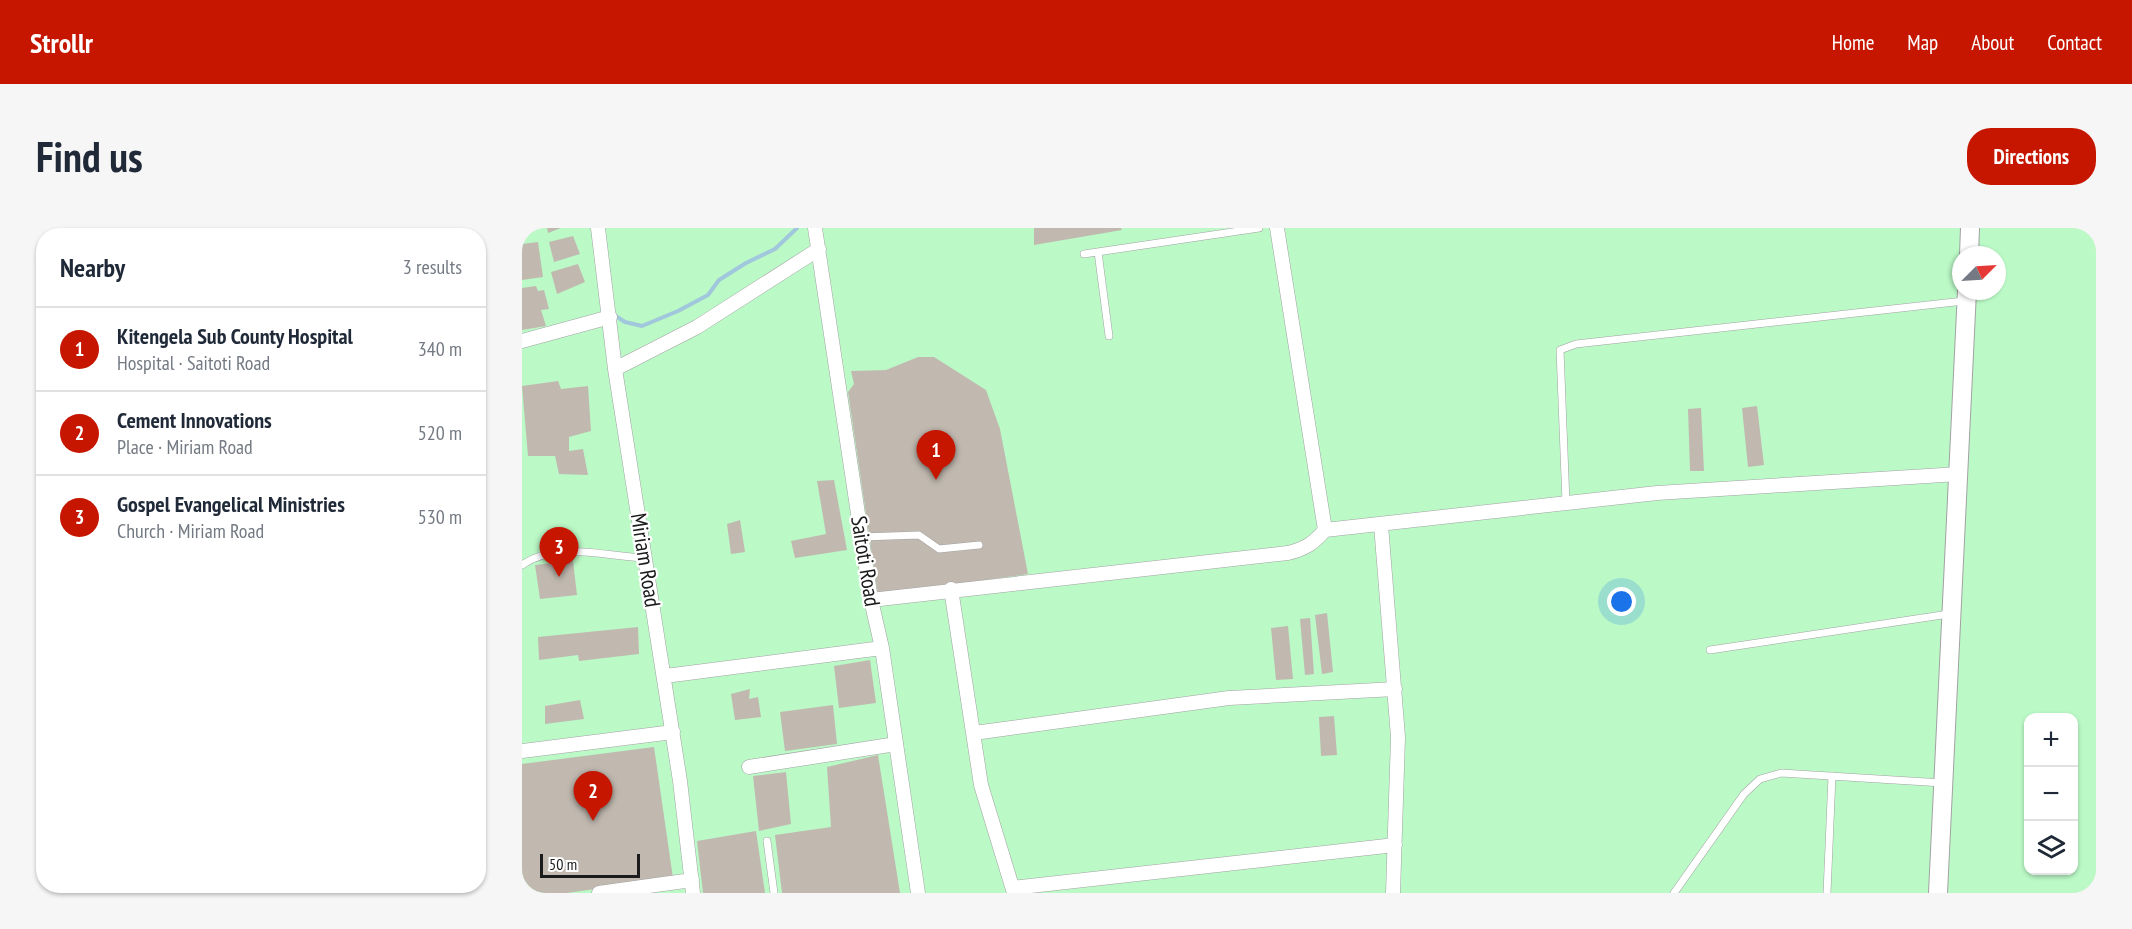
<!DOCTYPE html>
<html lang="en">
<head>
<meta charset="utf-8">
<style>
  :root { --surface:#fff; --page:#f6f6f7; --text:#1f2937; --muted:#747a83; --line:#e0e1e3; --accent:#c61600 }
  body { margin:0; font-family:"PT Sans Narrow",sans-serif; background:var(--page); color:var(--text) }
  .controls { position:absolute; right:18px; bottom:18px; display:grid; overflow:hidden; border-radius:12px; box-shadow:0 2px 4px #0004 }
  .controls button { width:54px; height:54px; display:grid; place-items:center; padding:0; border:0; border-bottom:2px solid var(--line); background:var(--surface); color:var(--text); font:30px sans-serif }
  .compass { position:absolute; left:1430px; top:18px; width:54px; height:54px; border-radius:50%; background:var(--surface); box-shadow:0 2px 4px #0004; rotate:66deg }
  .scale { position:absolute; left:18px; bottom:15px; width:100px; box-sizing:border-box; padding-left:6px; border:3px solid #1b1b1b; border-top:0; font-size:16px; line-height:21px; white-space:nowrap; color:#1b1b1b; -webkit-text-stroke:4px #fff; paint-order:stroke }
  .you { position:absolute; left:1100px; top:374px; width:21px; height:21px; margin:-15px; border:4px solid #fff; border-radius:50%; background:#1a73e8; box-shadow:0 0 0 9px #1a73e833 }
  .badge { display:grid; place-items:center; width:39px; height:39px; border-radius:50%; background:var(--accent); color:#fff; font-size:20px; font-weight:700 }
  .pin { position:absolute; translate:-50% -50px; filter:drop-shadow(0 2px 3px #0008) }
  .pin::after { content:''; position:absolute; top:32px; width:21px; height:18px; background:inherit; clip-path:polygon(0 0,100% 0,50% 100%) }
  .list { margin:0; padding:0; list-style:none }
  h2 { display:flex; justify-content:space-between; align-items:center; height:78px; margin:0; padding:0 24px; font-size:26px }
  h2 small { font-size:20px; font-weight:400; color:var(--muted) }
  .list li { display:grid; grid-template-columns:39px 1fr auto; gap:18px; align-items:center; box-sizing:border-box; height:84px; padding:0 24px; border-top:2px solid var(--line) }
  .list b { display:block; font-size:22px; white-space:nowrap }
  .list p { margin:0; font-size:20px; white-space:nowrap; color:var(--muted) }
  .list em { font-size:20px; font-style:normal; color:var(--muted) }
  .icon { flex:none; width:33px; height:33px; fill:none; stroke:currentColor; stroke-width:2; stroke-linecap:round; stroke-linejoin:round }
  .map { position:relative; flex:none; width:1574px; height:665px; overflow:hidden; border-radius:24px }
  header { display:flex; align-items:center; gap:36px; box-sizing:border-box; height:84px; padding:0 30px; background:var(--accent); color:#fff }
  header strong { font-size:28px }
  nav { display:flex; gap:33px; margin-inline-start:auto; font-size:21px }
  .intro { display:flex; align-items:center; justify-content:space-between; box-sizing:border-box; height:144px; padding:0 36px }
  h1 { margin:0; font-size:42px }
  .button { padding:15px 27px; border-radius:24px; background:var(--accent); color:#fff; font-size:21px; font-weight:700 }
  main { display:flex; gap:36px; padding:0 36px }
  aside { flex:1; background:var(--surface); border-radius:24px; box-shadow:0 2px 4px #0004 }
  .map>svg:first-child { display:block }
</style>
</head>
<body>
<header>
<strong>Strollr</strong>
<nav><a>Home</a><a>Map</a><a>About</a><a>Contact</a></nav>
</header>
<div class="intro"><h1>Find us</h1><a class="button">Directions</a></div>
<main>
<aside>
<h2>Nearby<small>3 results</small></h2>
<ul class="list">
<li><span class="badge">1</span><div><b>Kitengela Sub County Hospital</b><p>Hospital · Saitoti Road</p></div><em>340 m</em></li>
<li><span class="badge">2</span><div><b>Cement Innovations</b><p>Place · Miriam Road</p></div><em>520 m</em></li>
<li><span class="badge">3</span><div><b>Gospel Evangelical Ministries</b><p>Church · Miriam Road</p></div><em>530 m</em></li>
</ul>
</aside>
<div class="map">
<svg width="1574" height="665" viewBox="0 0 1574 665">
  <rect width="100%" height="100%" fill="#edeae0"/>
  <path fill="#bbf9c7" fill-rule="evenodd" d="M 0,0 L 1574,0 L 1574,665 L 0,665 ZM 1439,27 L 1475,27 L 1475,63 L 1439,63 ZM 1506,490 L 1552,490 L 1552,642 L 1506,642 Z"/>
  <g fill="none" stroke-linecap="round" stroke-linejoin="round">
    <path stroke="#a0c7db" stroke-width="4" d="M 92,87 L 103,94 L 120,98 L 156,83 L 186,67 L 197,52 L 224,35 L 253,21 L 275,0"/>
  </g>
  <path fill="#c1b9b0" d="M 25,0 L 39,0 L 26,5 Z
    M 512,0 L 599,0 L 600,2 L 512,17 Z
    M 51,8 L 58,26 L 32,34 L 27,14 Z
    M 16,14 L 21,49 L 0,52 L 0,16 Z
    M 56,36 L 63,54 L 35,66 L 29,44 Z
    M 14,58 L 16,63 L 22,62 L 27,81 L 19,82 L 24,98 L 0,102 L 0,60 Z
    M 396,129 L 412,129 L 464,162 L 478,201 L 506,346 L 356,367 L 326,164 L 332,156 L 329,143 L 364,142 Z
    M 36,153 L 39,161 L 66,158 L 69,203 L 47,209 L 47,223 L 61,221 L 66,247 L 37,246 L 33,228 L 6,228 L 0,158 Z
    M 1235,178 L 1242,237 L 1226,239 L 1220,180 Z
    M 1179,180 L 1182,243 L 1168,243 L 1166,181 Z
    M 312,252 L 325,322 L 273,330 L 269,313 L 304,306 L 295,253 Z
    M 218,292 L 223,324 L 209,326 L 205,296 Z
    M 51,333 L 55,367 L 18,371 L 13,337 Z
    M 805,385 L 811,444 L 800,446 L 793,387 Z
    M 788,390 L 792,446 L 783,447 L 778,391 Z
    M 766,398 L 771,451 L 754,452 L 749,400 Z
    M 116,399 L 117,426 L 57,433 L 56,427 L 17,432 L 16,409 Z
    M 348,432 L 354,475 L 317,480 L 312,438 Z
    M 228,461 L 227,471 L 236,469 L 239,489 L 213,492 L 209,466 Z
    M 58,472 L 62,491 L 23,496 L 23,478 Z
    M 311,477 L 315,516 L 263,523 L 258,484 Z
    M 812,488 L 815,527 L 799,528 L 797,489 Z
    M 132,519 L 151,650 L 45,665 L 0,665 L 0,536 Z
    M 356,527 L 378,665 L 260,665 L 253,607 L 309,599 L 305,539 Z
    M 264,544 L 269,596 L 237,603 L 231,548 Z
    M 234,603 L 243,665 L 181,665 L 175,613 Z"/>
  <g fill="none" stroke-linecap="round" stroke-linejoin="round">
    <defs>
      <path id="service" d="M 576,24 L 587,108
        M 562,26 L 737,0
        M 1044,275 L 1038,122 L 1054,116 L 1442,73
        M 340,309 L 397,307 L 417,321 L 457,317
        M 0,337 C 37,312 83,329 124,330
        M 1188,422 L 1427,386
        M 245,613 L 252,665
        M 1152,665 L 1222,566 L 1238,551 L 1259,545 L 1421,555
        M 1305,665 L 1310,548"/>
      <path id="minor" d="M 76,0 L 93,141 L 158,553 L 171,665
        M 293,0 L 349,372 L 360,420 L 396,665
        M 755,0 L 803,302 L 1135,265 L 1437,246
        M 0,113 L 88,89
        M 93,141 L 175,99 L 297,21
        M 859,297 L 876,509 L 871,665
        M 429,361 L 459,557 L 492,665
        M 349,372 L 766,325 C 783,321 792,315 803,302
        M 143,448 L 360,420
        M 452,505 L 707,470 L 873,461
        M 0,523 L 151,504
        M 227,539 L 374,516
        M 491,660 L 873,617
        M 77,665 L 170,652"/>
      <path id="tertiary" d="M 1447,27 L 1448,0
        M 1416,665 L 1445,63"/>
    </defs>
    <use href="#service" stroke="#a2a2a2" stroke-width="8"/>
    <use href="#minor" stroke="#a2a2a2" stroke-width="15"/>
    <use href="#tertiary" stroke="#a2a2a2" stroke-width="20"/>
    <use href="#service" stroke="#fff" stroke-width="7"/>
    <use href="#minor" stroke="#fff" stroke-width="14"/>
    <use href="#tertiary" stroke="#fff" stroke-width="18"/>
  </g>
  <g text-anchor="middle" dominant-baseline="central" stroke-width="4.5" stroke-linejoin="round" paint-order="stroke">
    <g font-size="22" fill="#1b1b1b" stroke="#fff">
      <text transform="translate(124 332) rotate(81)">Miriam Road</text>
      <text transform="translate(344 333) rotate(81)">Saitoti Road</text>
    </g>
  </g>
</svg>
<div class="controls">
<button>+</button>
<button>−</button>
<button><svg class="icon" aria-label="layers" viewBox="0 0 24 24"><path d="M12 4l9 5-9 5-9-5zM3 14l9 5 9-5"/></svg></button>
</div>
<svg class="compass" viewBox="-18 -18 36 36"><path d="M0-13l5 13h-10z" fill="#e53935"/><path d="M0 13l5-13h-10z" fill="#747a83"/></svg>
<div class="scale">50 m</div>
<div class="you"></div>
<div class="pin badge" style="left:414px;top:252px">1</div>
<div class="pin badge" style="left:71px;top:593px">2</div>
<div class="pin badge" style="left:37px;top:349px">3</div>
</div>
</main>
</body>
</html>
